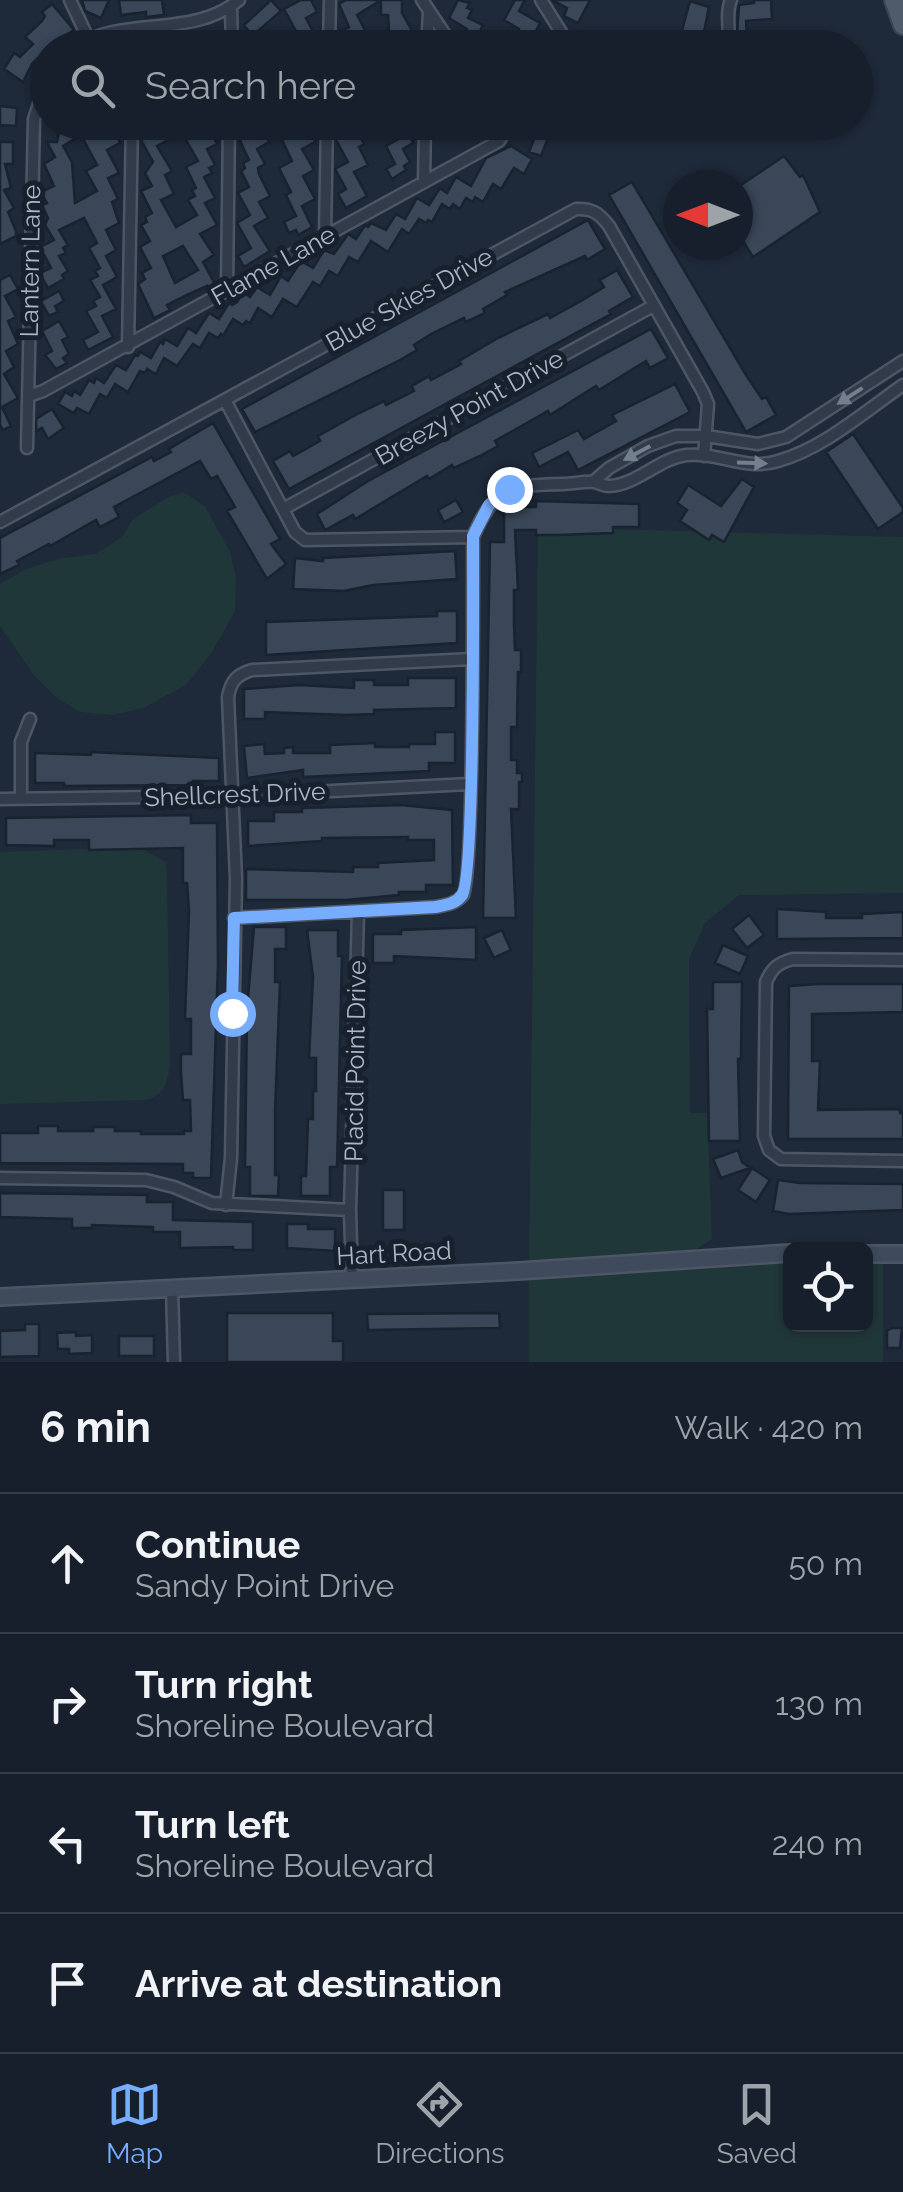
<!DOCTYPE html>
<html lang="en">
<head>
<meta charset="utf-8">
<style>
  :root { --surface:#161f2b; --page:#232c37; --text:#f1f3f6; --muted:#9ea2a9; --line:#353d47; --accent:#77adff }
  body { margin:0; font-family:Raleway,sans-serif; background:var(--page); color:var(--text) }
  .controls { position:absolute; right:30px; bottom:30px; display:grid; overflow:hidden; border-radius:15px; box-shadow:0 2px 8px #0004 }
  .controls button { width:90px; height:90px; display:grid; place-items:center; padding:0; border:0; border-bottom:2px solid var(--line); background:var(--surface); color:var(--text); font:50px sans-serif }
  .compass { position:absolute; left:663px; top:170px; width:90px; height:90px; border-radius:50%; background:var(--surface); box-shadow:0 2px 8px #0004; rotate:270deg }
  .stop { position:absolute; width:30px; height:30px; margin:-22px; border:8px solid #77adff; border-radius:50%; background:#fff }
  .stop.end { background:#77adff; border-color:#fff; box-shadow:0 2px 10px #0008 }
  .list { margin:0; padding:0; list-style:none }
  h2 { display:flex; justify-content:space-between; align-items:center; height:130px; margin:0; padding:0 40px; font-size:42px }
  h2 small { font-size:32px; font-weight:400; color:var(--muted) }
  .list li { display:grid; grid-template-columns:65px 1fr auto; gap:30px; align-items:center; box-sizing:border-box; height:140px; padding:0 40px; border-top:2px solid var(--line) }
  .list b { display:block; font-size:38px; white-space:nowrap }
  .list p { margin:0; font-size:32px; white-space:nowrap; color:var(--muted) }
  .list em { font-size:32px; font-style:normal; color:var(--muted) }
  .icon { flex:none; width:55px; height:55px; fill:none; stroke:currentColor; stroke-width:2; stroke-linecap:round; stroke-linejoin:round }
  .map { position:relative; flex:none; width:903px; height:1362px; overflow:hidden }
  .search { position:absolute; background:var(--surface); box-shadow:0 2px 8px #0004; left:30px; right:30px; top:30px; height:110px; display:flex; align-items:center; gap:25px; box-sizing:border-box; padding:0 35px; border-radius:55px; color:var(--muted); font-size:38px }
  .sheet { height:690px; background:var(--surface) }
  nav { display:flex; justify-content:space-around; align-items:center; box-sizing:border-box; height:140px; border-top:2px solid var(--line); background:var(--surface); font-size:28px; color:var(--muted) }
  nav a { display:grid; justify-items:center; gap:5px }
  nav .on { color:var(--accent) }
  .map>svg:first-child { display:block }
</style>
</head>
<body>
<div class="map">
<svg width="903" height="1362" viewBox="0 0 903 1362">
  <rect width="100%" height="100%" fill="#1e2939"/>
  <path fill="#20373a" d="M 183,492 L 205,506 L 230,552 L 236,578 L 235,611 L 212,652 L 186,685 L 143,708 L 112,715 L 80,712 L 57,698 L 33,674 L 0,626 L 0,584 L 26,569 L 62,558 L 96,554 L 123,536 L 132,520 L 168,497 Z
    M 538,527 L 903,537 L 903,893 L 739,895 L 705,923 L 689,959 L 690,1113 L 707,1113 L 712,1239 L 692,1252 L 529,1264 Z
    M 139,847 L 166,862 L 167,876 L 170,1060 C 169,1078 166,1094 147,1100 L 0,1104 L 0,852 Z
    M 790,1260 L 790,1324 L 866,1324 L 866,1260 L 883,1260 L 883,1362 L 529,1362 L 529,1277 Z"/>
  <path fill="#394759" stroke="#19222f" stroke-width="2.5" fill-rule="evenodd" d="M 82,0 L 109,0 L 101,18 L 85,11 Z
    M 119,0 L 162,0 L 164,15 L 146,17 L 146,12 L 121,15 Z
    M 271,0 L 281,11 L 252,36 L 244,25 Z
    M 301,0 L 311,0 L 317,12 L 306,18 L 316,37 L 298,48 L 291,48 L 286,39 L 297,33 L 284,9 Z
    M 346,0 L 402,0 L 402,13 L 415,36 L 404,43 L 401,38 L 391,44 L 385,33 L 389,31 L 388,15 L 381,15 L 381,0 L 357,15 L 368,36 L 344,48 L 338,32 L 349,27 L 339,4 Z
    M 458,0 L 470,3 L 467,8 L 472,10 L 468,18 L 483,25 L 479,33 L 484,35 L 482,38 L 502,48 L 471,48 L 461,43 L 467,29 L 449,18 Z
    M 515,0 L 525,0 L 519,11 L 540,23 L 535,33 L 560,48 L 544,48 L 514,39 L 519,29 L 504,20 Z
    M 552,0 L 590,0 L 578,23 L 564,16 L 567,8 Z
    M 754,0 L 771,0 L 772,19 L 746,21 L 747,34 L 737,34 L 739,5 L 754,3 Z
    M 690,1 L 709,7 L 704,32 L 711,34 L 709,48 L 690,46 L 691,39 L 681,34 Z
    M 52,4 L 74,30 L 48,48 L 32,64 L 23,82 L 4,69 L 14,53 L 20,57 L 33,44 L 25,37 L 42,21 L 45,16 L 42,12 Z
    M 197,33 L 205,48 L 170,48 Z
    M 0,106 L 17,108 L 16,126 L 0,125 Z
    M 61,122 L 111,122 L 120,143 L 107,150 L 119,173 L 108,178 L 118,199 L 112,202 L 119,223 L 106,230 L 116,250 L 106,256 L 117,277 L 103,285 L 116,309 L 102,316 L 113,337 L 88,350 L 83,340 L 98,332 L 86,311 L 96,306 L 93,301 L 100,297 L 90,280 L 98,276 L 95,271 L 100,268 L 89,248 L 97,243 L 84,218 L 59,230 L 68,245 L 63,248 L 66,253 L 59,256 L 68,271 L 62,275 L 64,279 L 48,288 L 42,278 L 42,272 L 51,268 L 40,247 L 54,240 L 45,225 L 48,218 L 42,205 L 47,203 L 41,192 L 54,186 L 44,164 L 55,157 L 47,142 L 57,142 ZM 81,135 L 97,165 L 86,171 L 97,191 L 75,203 L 72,162 L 63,146 Z
    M 146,122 L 158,122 L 168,140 L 157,146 L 172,171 L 165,175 L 174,194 L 161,200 L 176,227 L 197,215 L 188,200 L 195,196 L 192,190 L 196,188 L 186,167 L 198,161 L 186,140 L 195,135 L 189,122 L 206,122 L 217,144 L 207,149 L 215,165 L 209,168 L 212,173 L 204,177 L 215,198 L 205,203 L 217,225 L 200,234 L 214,255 L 203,262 L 216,286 L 209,290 L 207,286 L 185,296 L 167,305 L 170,310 L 154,318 L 138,284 L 145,279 L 142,273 L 151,268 L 140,247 L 150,241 L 141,225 L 147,222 L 145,217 L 152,213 L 141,191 L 152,186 L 145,173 L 153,162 L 141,140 L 152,134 ZM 183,246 L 198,270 L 175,283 L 163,256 Z
    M 241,122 L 258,122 L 269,142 L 257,149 L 265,164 L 258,168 L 259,174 L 270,196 L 259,202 L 268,218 L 254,226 L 270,251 L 244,267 L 238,256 L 251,248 L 237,223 L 250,215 L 238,193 L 249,187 L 241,171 L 245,168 L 243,163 L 249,160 L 241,143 L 240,138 L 248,134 Z
    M 289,122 L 307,122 L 315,142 L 302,149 L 314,170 L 303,176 L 315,199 L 302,206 L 312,227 L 298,235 L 296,230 L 289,233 L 284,222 L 296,216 L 286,195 L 291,192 L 279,168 L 292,161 L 282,140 L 295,134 Z
    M 391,122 L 404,122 L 413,143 L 403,149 L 410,162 L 404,166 L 406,170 L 392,179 L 386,169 L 395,164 L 386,146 L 397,140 Z
    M 355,127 L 364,144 L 359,147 L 368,165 L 354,172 L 367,196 L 346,208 L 338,194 L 346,189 L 335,169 L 348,162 L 335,138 Z
    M 536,134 L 548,138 L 541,156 L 529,152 Z
    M 0,142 L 13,142 L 13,164 L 5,164 L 11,188 L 4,190 L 14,208 L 8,212 L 16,231 L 16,236 L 0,244 Z
    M 511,146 L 532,159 L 524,174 L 514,168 L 501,189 L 493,184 L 483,202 L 475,197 L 473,202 L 466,198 L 460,209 L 453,204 L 450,209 L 442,204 L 432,222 L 428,220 L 426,223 L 419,219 L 409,234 L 402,229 L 388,252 L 371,241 L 358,262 L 349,257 L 338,276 L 329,271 L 320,286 L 313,282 L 297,307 L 283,299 L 272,317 L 258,308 L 250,323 L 246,321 L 243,325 L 233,319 L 223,336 L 221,334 L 218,338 L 209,333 L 200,348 L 193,344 L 177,366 L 164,358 L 156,374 L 147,369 L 145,373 L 140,371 L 128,392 L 115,384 L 107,398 L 100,394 L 89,414 L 77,408 L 74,413 L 58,404 L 65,392 L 72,396 L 74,391 L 80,395 L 89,380 L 94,383 L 96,378 L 104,383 L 116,365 L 126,370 L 135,355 L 138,356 L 140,352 L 151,358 L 160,342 L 163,344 L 165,339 L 177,346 L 188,328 L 196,333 L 209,313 L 219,319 L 229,303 L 232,305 L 237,302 L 243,292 L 250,297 L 257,287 L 270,295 L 281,276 L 288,281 L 301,261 L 313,268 L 324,250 L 334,254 L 348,234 L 356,239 L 365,225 L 368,227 L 371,223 L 386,230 L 396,214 L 405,219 L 417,198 L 429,205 L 440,188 L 447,193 L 456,177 L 471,186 L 486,158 Z
    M 784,156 L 800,177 L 803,175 L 820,212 L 753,257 L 738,233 L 738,187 Z
    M 632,182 L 746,375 L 762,399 L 766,397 L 776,415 L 746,432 L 609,195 Z
    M 588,220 L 605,249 L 587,260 L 585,256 L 505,292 L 507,295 L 483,309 L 485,313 L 466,322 L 464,318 L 431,334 L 414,345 L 417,350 L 400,360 L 255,432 L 242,409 Z
    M 617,270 L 633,297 L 609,311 L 611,314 L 289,489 L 273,461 L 290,451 L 293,456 L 320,441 L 318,436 L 359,413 L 384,401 L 386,405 L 414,391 L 412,386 L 429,376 L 431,380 L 461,364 L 459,361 L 498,338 L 548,314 L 550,318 L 581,301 L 604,287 L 600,280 Z
    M 10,275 L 18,289 L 5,296 L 16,317 L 8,321 L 18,344 L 6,351 L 14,367 L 4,374 L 18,398 L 2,407 L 11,426 L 3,430 L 0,425 L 0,280 Z
    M 59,291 L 64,301 L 55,306 L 58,312 L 49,316 L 41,301 Z
    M 59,321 L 68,337 L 62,340 L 69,354 L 63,358 L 67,363 L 56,369 L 45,355 L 52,351 L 42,331 Z
    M 651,329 L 668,358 L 650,368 L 646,361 L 599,390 L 596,386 L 550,415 L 548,411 L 495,441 L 498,446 L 480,456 L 454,468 L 452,465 L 429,479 L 427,476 L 355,519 L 353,515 L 325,530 L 317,514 L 368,481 Z
    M 675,384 L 690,412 L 578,470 L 568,452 L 539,467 L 532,453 L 578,430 L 584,439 L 616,421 L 612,415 Z
    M 52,409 L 64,428 L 48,439 L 42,428 L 36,431 L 36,419 Z
    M 213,423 L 280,539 L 271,544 L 286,564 L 267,579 L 227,511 L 235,507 L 217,476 L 211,479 L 200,461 L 114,507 L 119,517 L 100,527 L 96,520 L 50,546 L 49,544 L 17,561 L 19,565 L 0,574 L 0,538 L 152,457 L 154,461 L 171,452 L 169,449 Z
    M 853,434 L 903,508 L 903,512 L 878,529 L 826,452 Z
    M 742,479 L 754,487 L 724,542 L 712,535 L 709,540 L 680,521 L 687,510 L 677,503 L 688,485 L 721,506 Z
    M 456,500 L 463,512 L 444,522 L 438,510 Z
    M 536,501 L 639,504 L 639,527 L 613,527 L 613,533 L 558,535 L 536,535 L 536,530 L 515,530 L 518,590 L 514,590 L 514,622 L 515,650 L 521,650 L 521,672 L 518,672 L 517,727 L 511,727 L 511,760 L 517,760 L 517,773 L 522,773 L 522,782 L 519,782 L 519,809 L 511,809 L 516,918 L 483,918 L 490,542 L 504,542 L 504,507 L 536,507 Z
    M 455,551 L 457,579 L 373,585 L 344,591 L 293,589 L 295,558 L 323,561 L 323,558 Z
    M 437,611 L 457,611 L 457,643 L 266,655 L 266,622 L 437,616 Z
    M 408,678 L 456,678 L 456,708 L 374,710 L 374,714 L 346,715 L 265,712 L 265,719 L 244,719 L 244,689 L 300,685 L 354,688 L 354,680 L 374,680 L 374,685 L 408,685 Z
    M 435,732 L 455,732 L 455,763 L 429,763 L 429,771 L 303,777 L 303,770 L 247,778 L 244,746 L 264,744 L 265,754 L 284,753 L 284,748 L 293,747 L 293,753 L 330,753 L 330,745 L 375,743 L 375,747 L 409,747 L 409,744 L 435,744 Z
    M 91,752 L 219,758 L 219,781 L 193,781 L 193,785 L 64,786 L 64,783 L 35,783 L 35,753 L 91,755 Z
    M 401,805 L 452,810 L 453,885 L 426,885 L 426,892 L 399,892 L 399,895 L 346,900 L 246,900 L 246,869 L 353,872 L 353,867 L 378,867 L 378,863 L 434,860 L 434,840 L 408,840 L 408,837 L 322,838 L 322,841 L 248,846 L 248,821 L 274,821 L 274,812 L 302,812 L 302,808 Z
    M 191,815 L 191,823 L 217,823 L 218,964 L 211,1178 L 193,1178 L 193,1173 L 183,1173 L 183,1164 L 0,1163 L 0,1133 L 38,1133 L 38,1126 L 58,1126 L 58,1131 L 93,1131 L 93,1127 L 115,1127 L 115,1131 L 141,1131 L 141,1134 L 184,1134 L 184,1131 L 191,1131 L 190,1100 L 183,1100 L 181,1073 L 181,1054 L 191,1054 L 191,1019 L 185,1019 L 189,910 L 187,883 L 183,883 L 183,848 L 89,850 L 89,840 L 54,840 L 54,846 L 6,845 L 6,818 Z
    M 777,909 L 826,912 L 826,918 L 862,918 L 862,914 L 903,912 L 903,938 L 777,939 Z
    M 749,915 L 764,935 L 747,948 L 732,929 Z
    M 254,927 L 286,927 L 286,949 L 275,949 L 275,982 L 280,982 L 275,1111 L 275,1175 L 279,1175 L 278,1196 L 250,1196 L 250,1167 L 245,1167 L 247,1010 Z
    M 476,927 L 476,960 L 394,956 L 394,963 L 373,963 L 373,934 L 401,934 L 401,930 Z
    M 307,930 L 338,930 L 338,956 L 342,956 L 337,1167 L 330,1167 L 330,1196 L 301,1196 L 301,1176 L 306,1176 L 308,1119 L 313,1119 L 313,1091 L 316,1091 L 316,1058 L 309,1058 L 313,977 Z
    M 502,930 L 511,950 L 494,958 L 484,938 Z
    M 723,945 L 748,956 L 740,974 L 715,963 Z
    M 713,982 L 742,982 L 741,1059 L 738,1059 L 740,1141 L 709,1141 L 707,1009 L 713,1009 Z
    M 819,984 L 903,984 L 903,1012 L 812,1014 L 812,1061 L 820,1061 L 818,1110 L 900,1109 L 900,1113 L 903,1113 L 903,1139 L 788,1139 L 789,986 Z
    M 738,1150 L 742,1162 L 750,1168 L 721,1178 L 713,1159 Z
    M 752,1168 L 770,1180 L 756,1202 L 738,1190 Z
    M 778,1180 L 800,1183 L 903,1184 L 903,1210 L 789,1214 L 773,1211 Z
    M 383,1190 L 404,1190 L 404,1230 L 383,1230 Z
    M 0,1193 L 147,1195 L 147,1202 L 173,1202 L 173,1220 L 253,1222 L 253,1250 L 233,1250 L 233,1247 L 180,1248 L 180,1232 L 153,1232 L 153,1227 L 92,1225 L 92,1228 L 72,1228 L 72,1219 L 0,1217 Z
    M 287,1224 L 308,1224 L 308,1229 L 335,1229 L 335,1251 L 287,1248 Z
    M 227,1313 L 333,1313 L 333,1341 L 343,1341 L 343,1362 L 227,1362 Z
    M 499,1313 L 500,1328 L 368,1330 L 367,1314 Z
    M 25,1324 L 39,1324 L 39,1356 L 0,1357 L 0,1331 L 25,1330 Z
    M 892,1328 L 902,1328 L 900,1348 L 887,1348 L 887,1331 Z
    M 76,1332 L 76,1336 L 92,1335 L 92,1353 L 69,1354 L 69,1349 L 58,1349 L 57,1333 Z
    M 119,1336 L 154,1336 L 154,1356 L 119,1356 Z"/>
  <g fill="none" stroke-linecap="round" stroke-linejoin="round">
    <defs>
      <path id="street" d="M 70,0 L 88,38
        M 422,0 L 454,48
        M 541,0 L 571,48
        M 231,6 L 232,48
        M 74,48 C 122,14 191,40 239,0
        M 133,48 L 133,30
        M 329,48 L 330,0
        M 427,48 L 429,12
        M 725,48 C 733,33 724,16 731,0
        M 424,182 L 425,122
        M 325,235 L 327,122
        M 227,289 L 229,122
        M 128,347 L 132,122
        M 29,396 L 43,391 L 499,141 L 504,133 L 503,122
        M 225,400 L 295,532 L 305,540 L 473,537
        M 27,448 L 34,119 L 48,77
        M 593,482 L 609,468 L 648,446 L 676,436 L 706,436 L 758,444 L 786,437 L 903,361
        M 285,508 L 653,306
        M 0,522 L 576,209 C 592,208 599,213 609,226 L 703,392 L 708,404 L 704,456
        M 0,799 L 233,796 L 469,784
        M 21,799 L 21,742 L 30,719
        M 234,918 L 435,907 C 445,905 456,904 463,895 C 474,879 473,580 473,537 C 494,487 512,485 563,484 C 573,484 584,481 594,482 C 599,483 603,486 609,486 C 637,485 659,458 687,455 C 719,452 746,471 778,461 C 824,448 864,412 903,385
        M 903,960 L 793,959 C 778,963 772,968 766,982 L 764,1136 L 769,1150 L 781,1159 L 903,1161
        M 0,1178 L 146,1180 L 174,1187 L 212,1203 L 350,1210
        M 226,1205 L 231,1158 L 236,879 L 228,697 C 231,681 236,675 252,670 L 471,659
        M 352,1280 L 350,1210 L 358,912
        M 172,1288 L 174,1362"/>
      <path id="secondary" d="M 866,1254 L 903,1254
        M 0,1297 L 519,1271 L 790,1253"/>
      <path id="primary" d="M 894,0 L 903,25"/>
    </defs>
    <use href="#street" stroke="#4c5664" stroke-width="15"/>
    <use href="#secondary" stroke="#4c5664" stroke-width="20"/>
    <use href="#primary" stroke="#3b4452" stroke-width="22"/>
    <use href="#street" stroke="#313b49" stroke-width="10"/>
    <use href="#secondary" stroke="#3f4a5d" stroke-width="15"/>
    <use href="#primary" stroke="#4f5a6a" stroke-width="18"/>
  </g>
  <defs><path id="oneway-solid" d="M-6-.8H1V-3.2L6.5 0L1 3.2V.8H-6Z" transform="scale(2.5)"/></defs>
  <g fill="#747f8e">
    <use href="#oneway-solid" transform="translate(850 396) rotate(147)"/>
    <use href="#oneway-solid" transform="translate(637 453) rotate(152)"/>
    <use href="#oneway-solid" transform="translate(752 463) rotate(2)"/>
  </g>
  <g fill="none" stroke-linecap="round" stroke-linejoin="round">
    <path stroke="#77adff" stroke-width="12" d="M 232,1013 L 234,918 L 435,907 C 445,905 456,904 462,895 C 475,878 473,580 473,536 L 489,505 L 509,489"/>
  </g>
  <g text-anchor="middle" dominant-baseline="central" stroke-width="10" stroke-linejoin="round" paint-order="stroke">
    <g font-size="25" fill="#abb6c6" stroke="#17202d">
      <text transform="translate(30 261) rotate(-89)">Lantern Lane</text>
      <text transform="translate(273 265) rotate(-29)">Flame Lane</text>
      <text transform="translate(409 299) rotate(-29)">Blue Skies Drive</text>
      <text transform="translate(469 407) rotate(-29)">Breezy Point Drive</text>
      <text transform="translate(235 794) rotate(-2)">Shellcrest Drive</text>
      <text transform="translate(355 1061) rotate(-89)">Placid Point Drive</text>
      <text transform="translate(394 1253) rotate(-3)">Hart Road</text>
    </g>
  </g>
</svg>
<div class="controls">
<button><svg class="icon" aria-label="locate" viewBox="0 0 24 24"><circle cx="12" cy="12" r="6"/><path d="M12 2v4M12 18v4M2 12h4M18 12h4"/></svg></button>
</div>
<svg class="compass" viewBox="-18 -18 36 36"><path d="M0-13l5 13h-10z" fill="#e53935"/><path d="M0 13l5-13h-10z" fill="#9ea2a9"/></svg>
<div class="stop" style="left:232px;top:1013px"></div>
<div class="stop end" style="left:509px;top:489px"></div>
<div class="search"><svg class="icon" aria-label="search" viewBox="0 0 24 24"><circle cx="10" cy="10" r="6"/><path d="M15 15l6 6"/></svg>Search here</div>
</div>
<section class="sheet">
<h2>6 min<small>Walk · 420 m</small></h2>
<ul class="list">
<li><svg class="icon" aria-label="ahead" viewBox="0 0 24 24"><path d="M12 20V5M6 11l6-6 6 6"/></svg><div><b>Continue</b><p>Sandy Point Drive</p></div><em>50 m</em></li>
<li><svg class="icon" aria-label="right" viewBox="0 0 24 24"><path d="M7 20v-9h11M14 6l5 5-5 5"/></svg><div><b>Turn right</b><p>Shoreline Boulevard</p></div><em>130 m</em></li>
<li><svg class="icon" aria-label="left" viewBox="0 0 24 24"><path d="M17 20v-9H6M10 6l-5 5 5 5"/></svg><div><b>Turn left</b><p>Shoreline Boulevard</p></div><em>240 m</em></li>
<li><svg class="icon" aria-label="arrive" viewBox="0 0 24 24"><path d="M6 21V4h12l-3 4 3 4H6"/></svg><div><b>Arrive at destination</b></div></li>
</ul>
</section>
<nav>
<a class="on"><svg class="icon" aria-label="map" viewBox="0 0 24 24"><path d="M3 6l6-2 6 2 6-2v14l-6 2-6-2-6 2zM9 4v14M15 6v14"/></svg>Map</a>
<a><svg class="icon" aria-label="directions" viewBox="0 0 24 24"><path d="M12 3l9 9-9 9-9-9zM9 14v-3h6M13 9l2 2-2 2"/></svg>Directions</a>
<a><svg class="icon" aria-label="saved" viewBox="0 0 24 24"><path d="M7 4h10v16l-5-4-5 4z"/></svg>Saved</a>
</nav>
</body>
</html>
